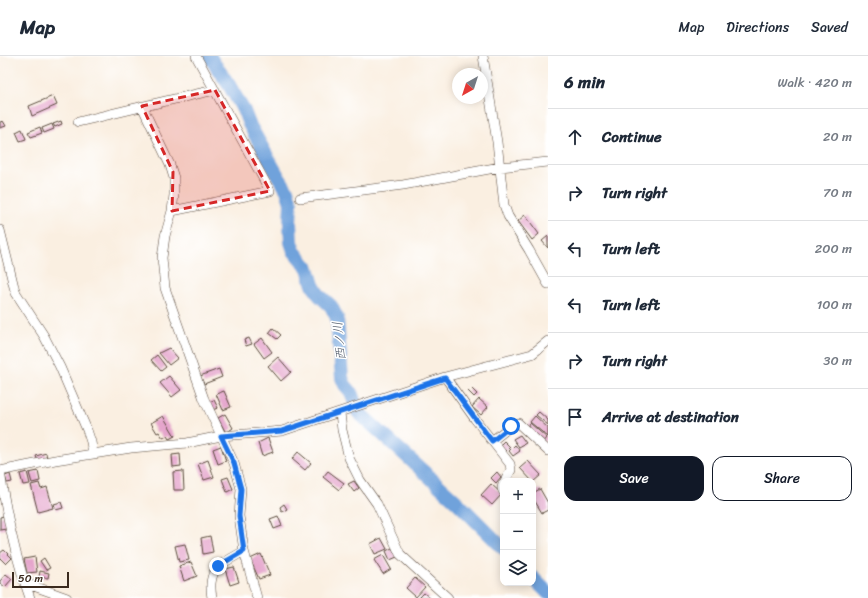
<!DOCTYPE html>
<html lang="en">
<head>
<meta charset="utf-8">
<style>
  :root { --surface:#fff; --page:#f2f2f3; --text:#1f2937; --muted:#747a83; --line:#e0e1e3; --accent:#111827 }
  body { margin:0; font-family:Sriracha,"Klee One",sans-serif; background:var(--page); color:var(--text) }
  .controls { position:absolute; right:12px; bottom:12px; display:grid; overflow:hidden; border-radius:8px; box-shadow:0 2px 10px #0003 }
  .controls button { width:36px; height:36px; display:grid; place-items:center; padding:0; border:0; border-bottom:1px solid var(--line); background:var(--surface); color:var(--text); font:20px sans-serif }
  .compass { position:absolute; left:452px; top:12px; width:36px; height:36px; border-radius:50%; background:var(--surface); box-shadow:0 2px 10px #0003; rotate:219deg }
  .scale { position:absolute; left:12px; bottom:10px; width:57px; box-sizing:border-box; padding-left:4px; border:2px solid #3b2a1e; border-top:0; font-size:11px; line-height:14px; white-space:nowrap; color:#3b2a1e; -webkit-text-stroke:3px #fff; paint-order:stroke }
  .stop { position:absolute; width:12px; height:12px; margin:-9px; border:3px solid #1a73e8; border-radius:50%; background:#fff }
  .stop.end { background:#1a73e8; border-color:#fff; box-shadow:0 1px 4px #0008 }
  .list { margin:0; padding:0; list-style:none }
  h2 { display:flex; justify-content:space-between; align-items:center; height:52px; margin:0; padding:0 16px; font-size:17px }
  h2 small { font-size:13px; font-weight:400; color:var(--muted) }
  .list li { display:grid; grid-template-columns:26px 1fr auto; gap:12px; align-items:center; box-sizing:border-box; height:56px; padding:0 16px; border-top:1px solid var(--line) }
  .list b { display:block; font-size:15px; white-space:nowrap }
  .list em { font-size:13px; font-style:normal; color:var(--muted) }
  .actions { display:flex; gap:8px; padding:12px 16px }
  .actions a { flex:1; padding:9px 0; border:1px solid var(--accent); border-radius:12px; text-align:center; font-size:14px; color:var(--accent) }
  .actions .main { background:var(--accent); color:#fff }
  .icon { flex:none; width:22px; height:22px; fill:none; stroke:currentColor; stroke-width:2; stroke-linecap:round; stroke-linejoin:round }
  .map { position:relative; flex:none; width:548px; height:542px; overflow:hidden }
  header { display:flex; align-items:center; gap:24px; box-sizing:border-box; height:56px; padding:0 20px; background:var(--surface); border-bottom:1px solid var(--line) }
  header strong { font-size:19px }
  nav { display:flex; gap:22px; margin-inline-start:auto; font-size:14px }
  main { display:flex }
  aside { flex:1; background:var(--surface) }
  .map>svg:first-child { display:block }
</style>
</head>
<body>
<header>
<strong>Map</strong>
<nav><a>Map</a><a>Directions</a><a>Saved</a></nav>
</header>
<main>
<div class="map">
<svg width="548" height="542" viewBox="0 0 548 542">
  <rect width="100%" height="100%" fill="#fff"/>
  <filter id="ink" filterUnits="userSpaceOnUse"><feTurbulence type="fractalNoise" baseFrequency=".025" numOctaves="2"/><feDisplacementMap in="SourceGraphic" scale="8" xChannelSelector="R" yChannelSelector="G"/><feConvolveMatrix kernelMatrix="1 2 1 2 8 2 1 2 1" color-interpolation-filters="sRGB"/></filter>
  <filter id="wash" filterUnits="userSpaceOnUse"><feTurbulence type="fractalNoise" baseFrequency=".012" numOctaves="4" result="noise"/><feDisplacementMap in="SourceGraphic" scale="16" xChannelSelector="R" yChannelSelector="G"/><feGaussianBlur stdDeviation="0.9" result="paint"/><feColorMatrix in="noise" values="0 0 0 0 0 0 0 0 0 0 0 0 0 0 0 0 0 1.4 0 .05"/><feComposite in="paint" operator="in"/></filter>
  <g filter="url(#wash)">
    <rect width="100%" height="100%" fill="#faefe1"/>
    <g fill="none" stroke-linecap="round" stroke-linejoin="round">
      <path stroke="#70a2db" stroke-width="14" d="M 209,0 L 229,29 L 244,55 L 249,68 L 278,120 L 287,134 L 291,147 L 290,167 L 291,186 L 294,195 L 308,212 L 313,229 L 319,239 L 331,250 L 337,262 L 342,322 L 345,329 L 351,336 L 358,356 L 457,446 L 503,492
        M 533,522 L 548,537"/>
    </g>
    <g id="blocks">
      <path fill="#e5a5cc" d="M 53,40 L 57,49 L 32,60 L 29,50 Z
        M 3,65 L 6,70 L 0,72 L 0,66 Z
        M 61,65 L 62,68 L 55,71 L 53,68 Z
        M 52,68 L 54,73 L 44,77 L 42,72 Z
        M 40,71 L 42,77 L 31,81 L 28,76 Z
        M 22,73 L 26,83 L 20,85 L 16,76 Z
        M 525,159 L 539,178 L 532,184 L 518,165 Z
        M 548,180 L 548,192 L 542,185 Z
        M 273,272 L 281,279 L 277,283 L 269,277 Z
        M 249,282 L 252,288 L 246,290 L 244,284 Z
        M 262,282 L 272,296 L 264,302 L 254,288 Z
        M 169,292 L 178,302 L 169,309 L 159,297 Z
        M 157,299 L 166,311 L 161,315 L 151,304 Z
        M 278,301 L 291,316 L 281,325 L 268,310 Z
        M 219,313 L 222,321 L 204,328 L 200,320 Z
        M 169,320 L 181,334 L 172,341 L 160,327 Z
        M 471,332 L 477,338 L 474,341 L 468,335 Z
        M 224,335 L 231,351 L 223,354 L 216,338 Z
        M 479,343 L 488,351 L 481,359 L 472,351 Z
        M 214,344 L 218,352 L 212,354 L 209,346 Z
        M 539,356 L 548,364 L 548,369 L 536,359 Z
        M 225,358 L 233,372 L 226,377 L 218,362 Z
        M 163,360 L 175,380 L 169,383 L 167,380 L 163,382 L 159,376 L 157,377 L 151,367 Z
        M 535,360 L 548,372 L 548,381 L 530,366 Z
        M 530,367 L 547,382 L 544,386 L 527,371 Z
        M 520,379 L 526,387 L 519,391 L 513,383 Z
        M 268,382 L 273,396 L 262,400 L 258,387 Z
        M 504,385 L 510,391 L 506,395 L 500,389 Z
        M 515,389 L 520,395 L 513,400 L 509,395 Z
        M 221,390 L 226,405 L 218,408 L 213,393 Z
        M 298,396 L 311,407 L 305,414 L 292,403 Z
        M 46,397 L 47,403 L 38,405 L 36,400 Z
        M 180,398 L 181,410 L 173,411 L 172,399 Z
        M 208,404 L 214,421 L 204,424 L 198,408 Z
        M 528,405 L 541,419 L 533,426 L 520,412 Z
        M 38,415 L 40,425 L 32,427 L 29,417 Z
        M 183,415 L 184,434 L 174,434 L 173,416 Z
        M 328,415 L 344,427 L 339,434 L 323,421 Z
        M 27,416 L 30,428 L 23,429 L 20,418 Z
        M 497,416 L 501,421 L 496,427 L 491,422 Z
        M 10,418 L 12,426 L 7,427 L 5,420 Z
        M 228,421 L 233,433 L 227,436 L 222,423 Z
        M 354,425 L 359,432 L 354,436 L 348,428 Z
        M 39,427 L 41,433 L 47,431 L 53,452 L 38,456 L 31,429 Z
        M 491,428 L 502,438 L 492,449 L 481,439 Z
        M 540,433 L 548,447 L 548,454 L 542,457 L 533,442 L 533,437 Z
        M 61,446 L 63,452 L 56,454 L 54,448 Z
        M 284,448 L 287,453 L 282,456 L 280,451 Z
        M 4,460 L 6,473 L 0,474 L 0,461 Z
        M 278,460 L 282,470 L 274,473 L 270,463 Z
        M 210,480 L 213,496 L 203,498 L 201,482 Z
        M 381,482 L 387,493 L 375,498 L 370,488 Z
        M 185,488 L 189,504 L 179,506 L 175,490 Z
        M 392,492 L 397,501 L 390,504 L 386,495 Z
        M 4,494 L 12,502 L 6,508 L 0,502 L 0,497 Z
        M 261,498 L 270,519 L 259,523 L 250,503 Z
        M 383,499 L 391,513 L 383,518 L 374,504 Z
        M 35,501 L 37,516 L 27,517 L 24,503 Z
        M 44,502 L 50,512 L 46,514 L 40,505 Z
        M 191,506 L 197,520 L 184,525 L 179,510 Z
        M 234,511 L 239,526 L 230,529 L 225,513 Z
        M 40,515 L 49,517 L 48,522 L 39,521 Z
        M 6,518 L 12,523 L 5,531 L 0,527 L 0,525 Z
        M 415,522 L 425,531 L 416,541 L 406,532 Z
        M 424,537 L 430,542 L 419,542 Z"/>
    </g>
  </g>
  <g filter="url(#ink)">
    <use href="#blocks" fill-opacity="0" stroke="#58483b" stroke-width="1"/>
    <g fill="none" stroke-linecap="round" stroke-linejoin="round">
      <defs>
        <path id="minor" d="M 483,0 L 497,86 L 504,149 L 508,160 L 529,194 L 548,228
          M 142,50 L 170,109 L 174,122 L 174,139 L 172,155 L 165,180 L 162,202 L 165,232 L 204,343 L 234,407 L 241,433 L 239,460 L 244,495 L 257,542
          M 78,66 C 123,55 169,44 215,34
          M 300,142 L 403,129 L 500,111 L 548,106
          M 172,155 L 270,135 L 196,0
          M 0,174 L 14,231 L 16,237 L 44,280 L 60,311 L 87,374 L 91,386 L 93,398
          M 445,321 L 475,363 L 510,408 L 511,414 L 505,425
          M 340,357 L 342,374 L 349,402 L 360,424 L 377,448 L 400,498 L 448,542
          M 492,385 L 512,369 L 518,367 L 548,395
          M 0,415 L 55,404 L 131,392 L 187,387 L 221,380 L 282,375 L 445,321 L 532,298 L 548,285
          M 0,415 C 6,458 15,501 30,542
          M 503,428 L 502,432 L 503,435
          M 25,528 L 31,529 L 67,542
          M 212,542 C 210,530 210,520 218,510 L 244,495"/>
      </defs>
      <use href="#minor" stroke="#58483b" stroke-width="10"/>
      <use href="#minor" stroke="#fff" stroke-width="9"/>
    </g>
  </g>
  <g fill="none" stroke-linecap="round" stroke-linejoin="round" filter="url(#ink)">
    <path stroke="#1a73e8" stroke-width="5" d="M 218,510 L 244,495 L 239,460 L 241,433 L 234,407 L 221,380 L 282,375 L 445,322 L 492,385 L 511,370"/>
  </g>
  <path fill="#d62828" fill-opacity="0.2" stroke="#d62828" stroke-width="3" stroke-dasharray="8 5" stroke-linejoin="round" d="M 215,34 L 270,135 L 172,155 L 173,116 L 142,50 Z"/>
  <g text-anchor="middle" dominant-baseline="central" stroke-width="3" stroke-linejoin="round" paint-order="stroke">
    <g font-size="13" font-style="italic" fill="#505a6a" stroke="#fff">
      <text transform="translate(339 285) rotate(-96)">西ノ川</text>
    </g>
  </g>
</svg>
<div class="controls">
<button>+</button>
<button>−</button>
<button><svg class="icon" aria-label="layers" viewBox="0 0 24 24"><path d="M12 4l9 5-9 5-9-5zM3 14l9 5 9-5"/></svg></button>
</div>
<svg class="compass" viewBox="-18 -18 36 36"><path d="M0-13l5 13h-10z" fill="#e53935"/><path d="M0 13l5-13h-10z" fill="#747a83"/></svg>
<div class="scale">50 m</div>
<div class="stop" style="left:511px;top:370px"></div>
<div class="stop end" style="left:218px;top:510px"></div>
</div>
<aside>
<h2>6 min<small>Walk · 420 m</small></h2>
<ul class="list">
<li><svg class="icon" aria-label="ahead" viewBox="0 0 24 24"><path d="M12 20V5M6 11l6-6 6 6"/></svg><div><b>Continue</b></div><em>20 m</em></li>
<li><svg class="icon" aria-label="right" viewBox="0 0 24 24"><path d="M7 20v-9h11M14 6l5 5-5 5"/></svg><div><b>Turn right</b></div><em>70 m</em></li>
<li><svg class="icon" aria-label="left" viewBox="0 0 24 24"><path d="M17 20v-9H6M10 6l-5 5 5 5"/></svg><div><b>Turn left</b></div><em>200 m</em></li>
<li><svg class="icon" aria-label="left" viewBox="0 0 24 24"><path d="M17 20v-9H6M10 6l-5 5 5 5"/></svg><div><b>Turn left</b></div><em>100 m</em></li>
<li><svg class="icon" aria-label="right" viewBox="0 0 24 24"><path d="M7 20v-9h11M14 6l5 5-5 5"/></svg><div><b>Turn right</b></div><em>30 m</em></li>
<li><svg class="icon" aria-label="arrive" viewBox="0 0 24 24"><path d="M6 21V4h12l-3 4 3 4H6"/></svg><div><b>Arrive at destination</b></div></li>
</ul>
<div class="actions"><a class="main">Save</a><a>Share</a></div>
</aside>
</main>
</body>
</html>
